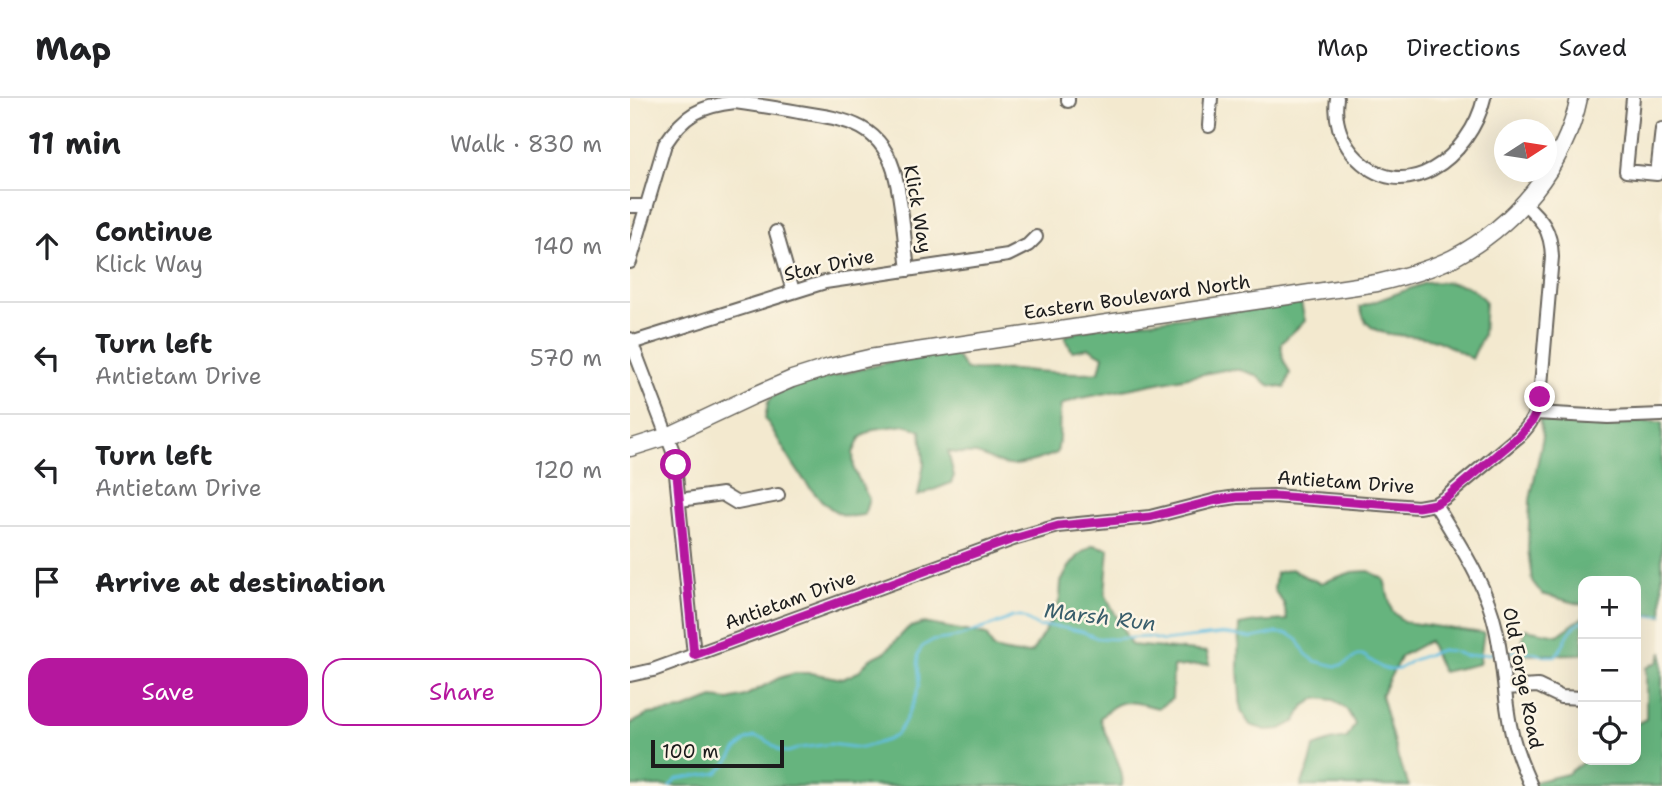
<!DOCTYPE html>
<html lang="en">
<head>
<meta charset="utf-8">
<style>
  :root { --surface:#fff; --page:#f6f6f6; --text:#202124; --muted:#757577; --line:#e0e0e0; --accent:#b5179e }
  body { margin:0; font-family:"Shantell Sans",sans-serif; background:var(--page); color:var(--text) }
  .controls { position:absolute; right:21px; bottom:21px; display:grid; overflow:hidden; border-radius:14px; box-shadow:0 7px 28px #0002 }
  .controls button { width:63px; height:63px; display:grid; place-items:center; padding:0; border:0; border-bottom:2px solid var(--line); background:var(--surface); color:var(--text); font:35px sans-serif }
  .compass { position:absolute; left:864px; top:21px; width:63px; height:63px; border-radius:50%; background:var(--surface); box-shadow:0 7px 28px #0002; rotate:78deg }
  .scale { position:absolute; left:21px; bottom:18px; width:133px; box-sizing:border-box; padding-left:7px; border:4px solid #1c1c1c; border-top:0; font-size:19px; line-height:24px; white-space:nowrap; color:#1c1c1c; -webkit-text-stroke:5px #fcf5e5; paint-order:stroke }
  .stop { position:absolute; width:21px; height:21px; margin:-16px; border:5px solid #b5179e; border-radius:50%; background:#fff }
  .stop.end { background:#b5179e; border-color:#fff; box-shadow:0 2px 7px #0008 }
  .list { margin:0; padding:0; list-style:none }
  h2 { display:flex; justify-content:space-between; align-items:center; height:91px; margin:0; padding:0 28px; font-size:30px }
  h2 small { font-size:23px; font-weight:400; color:var(--muted) }
  .list li { display:grid; grid-template-columns:46px 1fr auto; gap:21px; align-items:center; box-sizing:border-box; height:112px; padding:0 28px; border-top:2px solid var(--line) }
  .list b { display:block; font-size:26px; white-space:nowrap }
  .list p { margin:0; font-size:23px; white-space:nowrap; color:var(--muted) }
  .list em { font-size:23px; font-style:normal; color:var(--muted) }
  .actions { display:flex; gap:14px; padding:21px 28px }
  .actions a { flex:1; padding:16px 0; border:2px solid var(--accent); border-radius:21px; text-align:center; font-size:24px; color:var(--accent) }
  .actions .main { background:var(--accent); color:#fff }
  .icon { flex:none; width:38px; height:38px; fill:none; stroke:currentColor; stroke-width:2; stroke-linecap:round; stroke-linejoin:round }
  .map { position:relative; flex:none; width:1032px; height:688px; overflow:hidden }
  header { display:flex; align-items:center; gap:42px; box-sizing:border-box; height:98px; padding:0 35px; background:var(--surface); border-bottom:2px solid var(--line) }
  header strong { font-size:33px }
  nav { display:flex; gap:38px; margin-inline-start:auto; font-size:24px }
  main { display:flex }
  aside { flex:1; background:var(--surface) }
  .map>svg:first-child { display:block }
</style>
</head>
<body>
<header>
<strong>Map</strong>
<nav><a>Map</a><a>Directions</a><a>Saved</a></nav>
</header>
<main>
<aside>
<h2>11 min<small>Walk · 830 m</small></h2>
<ul class="list">
<li><svg class="icon" aria-label="ahead" viewBox="0 0 24 24"><path d="M12 20V5M6 11l6-6 6 6"/></svg><div><b>Continue</b><p>Klick Way</p></div><em>140 m</em></li>
<li><svg class="icon" aria-label="left" viewBox="0 0 24 24"><path d="M17 20v-9H6M10 6l-5 5 5 5"/></svg><div><b>Turn left</b><p>Antietam Drive</p></div><em>570 m</em></li>
<li><svg class="icon" aria-label="left" viewBox="0 0 24 24"><path d="M17 20v-9H6M10 6l-5 5 5 5"/></svg><div><b>Turn left</b><p>Antietam Drive</p></div><em>120 m</em></li>
<li><svg class="icon" aria-label="arrive" viewBox="0 0 24 24"><path d="M6 21V4h12l-3 4 3 4H6"/></svg><div><b>Arrive at destination</b></div></li>
</ul>
<div class="actions"><a class="main">Save</a><a>Share</a></div>
</aside>
<div class="map">
<svg width="1032" height="688" viewBox="0 0 1032 688">
  <rect width="100%" height="100%" fill="#fcf5e5"/>
  <filter id="ink" filterUnits="userSpaceOnUse"><feTurbulence type="fractalNoise" baseFrequency=".0143" numOctaves="2"/><feDisplacementMap in="SourceGraphic" scale="14" xChannelSelector="R" yChannelSelector="G"/><feConvolveMatrix kernelMatrix="1 2 1 2 8 2 1 2 1" color-interpolation-filters="sRGB"/></filter>
  <filter id="wash" filterUnits="userSpaceOnUse"><feTurbulence type="fractalNoise" baseFrequency=".00686" numOctaves="4" result="noise"/><feDisplacementMap in="SourceGraphic" scale="28" xChannelSelector="R" yChannelSelector="G"/><feGaussianBlur stdDeviation="1.57" result="paint"/><feColorMatrix in="noise" values="0 0 0 0 0 0 0 0 0 0 0 0 0 0 0 0 0 1.4 0 .05"/><feComposite in="paint" operator="in"/></filter>
  <g filter="url(#wash)">
    <rect width="100%" height="100%" fill="#f3e9cf"/>
    <path fill="#66b47e" stroke="#41684d" stroke-width="2" d="M 812,184 C 834,186 840,186 855,203 L 853,237 L 842,261 C 829,254 816,245 802,241 C 782,235 752,242 737,225 C 733,221 732,214 730,209 L 795,185 Z
      M 671,205 L 675,223 L 651,245 L 653,261 L 660,275 L 655,290 L 639,287 L 626,277 L 610,272 L 594,272 L 447,301 L 431,307 C 428,324 431,339 427,355 C 414,360 391,368 378,367 C 366,366 356,358 346,356 C 336,355 327,356 318,353 L 324,378 L 321,385 L 288,398 L 294,365 L 291,333 L 276,327 L 244,331 L 230,340 L 223,355 L 224,372 L 239,401 L 234,417 C 229,417 222,419 218,418 C 186,413 154,351 139,326 L 135,322 L 138,304 L 149,292 L 306,252 L 327,259 L 336,272 C 353,273 369,271 386,272 C 415,273 440,277 469,274 L 473,258 L 459,250 L 442,253 L 434,238 L 461,230 Z
      M 909,322 L 1032,324 L 1032,518 L 1023,516 L 1006,521 L 1006,483 L 953,483 L 953,507 L 912,496 L 902,483 L 898,451 L 900,402 L 913,338 Z
      M 463,447 L 479,451 L 475,496 L 501,547 L 577,554 L 580,566 L 543,569 L 542,601 L 528,610 C 501,604 491,597 470,620 C 474,638 496,671 492,688 L 0,688 L 0,626 L 19,616 L 52,612 L 83,600 L 99,602 L 115,598 L 149,580 L 165,575 L 181,575 L 213,581 L 228,574 L 240,561 L 255,554 L 278,530 L 294,525 L 356,537 L 364,551 C 377,554 389,558 402,554 L 425,516 L 430,500 L 431,484 L 439,469 L 450,456 Z
      M 661,471 L 676,479 L 691,485 L 722,474 L 739,473 L 754,481 L 762,513 L 774,524 L 854,535 L 849,566 L 812,574 L 799,543 L 771,558 L 751,597 L 768,660 L 779,688 L 671,688 L 680,666 L 684,649 L 700,643 L 717,640 L 725,626 L 717,612 L 704,602 L 687,600 L 673,609 L 666,623 L 651,631 L 636,632 L 620,627 L 611,613 L 608,571 L 609,527 L 626,524 L 657,522 L 654,506 L 644,492 L 646,475 Z
      M 953,519 L 953,556 L 890,557 L 895,531 L 928,537 Z
      M 1032,554 L 1032,688 L 906,688 L 903,684 L 937,676 L 956,662 L 1006,662 L 1006,626 L 1016,621 L 1016,570 L 1028,564 Z"/>
    <g fill="none" stroke-linecap="round" stroke-linejoin="round">
      <path stroke="#63bfe1" stroke-width="2.5" d="M 1006,519 L 1032,517
        M 874,555 L 893,552 L 914,558 L 925,558 C 937,546 935,532 953,523
        M 40,688 L 47,681 L 87,675 L 97,666 L 106,652 L 116,642 L 124,639 L 135,641 L 150,653 L 158,654 L 170,650 L 200,646 L 231,650 L 258,642 L 266,637 L 274,625 L 284,604 L 289,587 L 288,556 L 292,549 L 301,543 L 328,539 L 369,525 L 382,519 L 392,519 L 409,529 L 418,528 L 435,530 L 453,534 L 467,540 L 482,541 L 519,539 L 533,543 L 593,536 L 622,540 L 646,535 L 659,536 L 668,542 L 676,556 L 685,563 L 706,568 L 713,567 L 727,558 L 733,557 L 752,570 L 763,572 L 769,571 L 783,562 L 811,552 L 822,553 L 835,558 L 867,555"/>
    </g>
  </g>
  <g filter="url(#ink)">
    <g fill="none" stroke-linecap="round" stroke-linejoin="round">
      <defs>
        <path id="minor" d="M 707,0 C 704,20 710,40 723,56 C 773,113 841,58 854,0
          M 1003,0 L 996,73 L 1027,76 L 1032,31
          M 438,3 L 438,0
          M 579,28 L 581,0
          M 0,108 L 17,108
          M 146,134 L 163,193
          M 0,164 L 35,46 C 54,17 70,8 105,4 C 126,7 147,10 169,14 C 216,21 254,26 266,81 C 273,110 274,142 278,172
          M 0,241 L 44,356 L 64,557
          M 1,245 L 195,184 L 378,157 L 398,147 L 406,139
          M 906,315 L 978,319 L 1032,317
          M 50,402 L 92,396 L 107,405 L 148,397
          M 805,406 C 829,446 856,485 866,531 C 873,563 874,595 880,627 C 884,649 892,668 901,688
          M 0,577 L 23,572 L 383,441 L 428,428 L 520,419 L 587,402 L 607,399 L 644,398 L 788,409 L 805,406 L 816,399 L 889,338 C 902,326 906,315 910,299 L 922,159 C 921,131 912,122 893,104
          M 875,590 L 908,588 L 931,599 L 953,600"/>
        <path id="major" d="M 0,350 L 38,338 L 123,298 L 162,281 L 200,269 L 239,260 L 747,185 C 773,179 799,172 823,160 C 884,128 935,68 949,0"/>
      </defs>
      <use href="#minor" stroke="#67645b" stroke-width="16"/>
      <use href="#major" stroke="#67645b" stroke-width="19"/>
      <use href="#minor" stroke="#fff" stroke-width="12"/>
      <use href="#major" stroke="#fff" stroke-width="16"/>
    </g>
  </g>
  <g fill="none" stroke-linecap="round" stroke-linejoin="round" filter="url(#ink)">
    <path stroke="#b5179e" stroke-width="9" d="M 46,367 L 64,557 L 383,441 L 428,428 L 520,419 L 587,402 L 607,399 L 644,398 L 788,409 L 805,406 L 817,399 L 889,338 L 902,323 L 906,315 L 910,299"/>
  </g>
  <g text-anchor="middle" dominant-baseline="central" stroke-width="5" stroke-linejoin="round" paint-order="stroke">
    <g font-size="19" fill="#1c1c1c" stroke="#fcf5e5">
      <text transform="translate(288 111) rotate(80)">Klick Way</text>
      <text transform="translate(199 167) rotate(-12)">Star Drive</text>
      <text transform="translate(507 199) rotate(-8)">Eastern Boulevard North</text>
      <text transform="translate(716 384) rotate(4)">Antietam Drive</text>
      <text transform="translate(160 502) rotate(-20)">Antietam Drive</text>
      <text transform="translate(893 580) rotate(79)">Old Forge Road</text>
    </g>
    <g font-size="21" font-style="italic" fill="#385d6b" stroke="#fcf5e5">
      <text transform="translate(470 519) rotate(7)">Marsh Run</text>
    </g>
  </g>
</svg>
<div class="controls">
<button>+</button>
<button>−</button>
<button><svg class="icon" aria-label="locate" viewBox="0 0 24 24"><circle cx="12" cy="12" r="6"/><path d="M12 2v4M12 18v4M2 12h4M18 12h4"/></svg></button>
</div>
<svg class="compass" viewBox="-18 -18 36 36"><path d="M0-13l5 13h-10z" fill="#e53935"/><path d="M0 13l5-13h-10z" fill="#757577"/></svg>
<div class="scale">100 m</div>
<div class="stop" style="left:46px;top:367px"></div>
<div class="stop end" style="left:910px;top:299px"></div>
</div>
</main>
</body>
</html>
